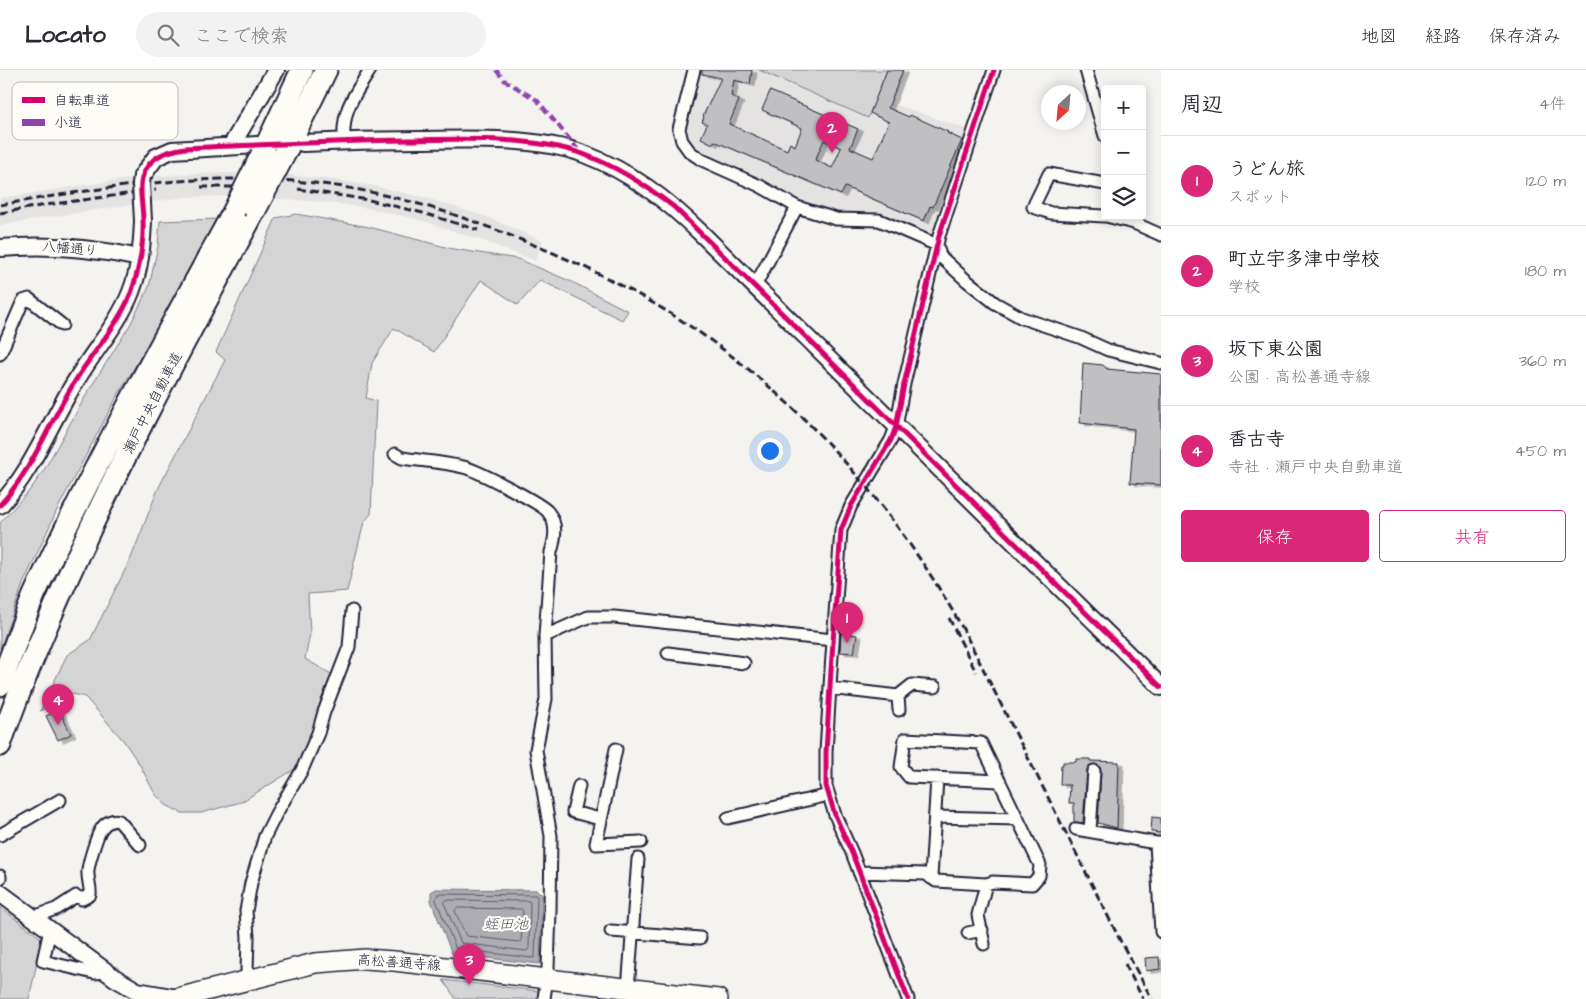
<!DOCTYPE html>
<html lang="ja">
<head>
<meta charset="utf-8">
<style>
  :root { --surface:#fff; --page:#f2f2f3; --text:#2b2b33; --muted:#7c7c81; --line:#e1e1e2; --accent:#db2777 }
  body { margin:0; font-family:"Architects Daughter","Klee One",sans-serif; background:var(--page); color:var(--text) }
  .controls { position:absolute; right:15px; top:15px; display:grid; overflow:hidden; border-radius:5px; box-shadow:0 2px 12px #0003 }
  .controls button { width:45px; height:45px; display:grid; place-items:center; padding:0; border:0; border-bottom:1px solid var(--line); background:var(--surface); color:var(--text); font:25px sans-serif }
  .compass { position:absolute; left:1041px; top:15px; width:45px; height:45px; border-radius:50%; background:var(--surface); box-shadow:0 2px 12px #0003; rotate:206deg }
  .you { position:absolute; left:769px; top:380px; width:18px; height:18px; margin:-12px; border:4px solid #fff; border-radius:50%; background:#1a73e8; box-shadow:0 0 0 8px #1a73e833 }
  .badge { display:grid; place-items:center; width:32px; height:32px; border-radius:50%; background:var(--accent); color:#fff; font-size:16px; font-weight:700 }
  .pin { position:absolute; translate:-50% -41px; filter:drop-shadow(0 1px 2px #0008) }
  .pin::after { content:''; position:absolute; top:26px; width:18px; height:15px; background:inherit; clip-path:polygon(0 0,100% 0,50% 100%) }
  .list { margin:0; padding:0; list-style:none }
  h2 { display:flex; justify-content:space-between; align-items:center; height:65px; margin:0; padding:0 20px; font-size:21px }
  h2 small { font-size:16px; font-weight:400; color:var(--muted) }
  .list li { display:grid; grid-template-columns:32px 1fr auto; gap:15px; align-items:center; box-sizing:border-box; height:90px; padding:0 20px; border-top:1px solid var(--line) }
  .list b { display:block; font-size:19px; white-space:nowrap }
  .list p { margin:0; font-size:16px; white-space:nowrap; color:var(--muted) }
  .list em { font-size:16px; font-style:normal; color:var(--muted) }
  .actions { display:flex; gap:10px; padding:15px 20px }
  .actions a { flex:1; padding:11px 0; border:1px solid var(--accent); border-radius:5px; text-align:center; font-size:18px; color:var(--accent) }
  .actions .main { background:var(--accent); color:#fff }
  .icon { flex:none; width:28px; height:28px; fill:none; stroke:currentColor; stroke-width:2; stroke-linecap:round; stroke-linejoin:round }
  .map { position:relative; flex:none; width:1161px; height:929px; overflow:hidden }
  header { display:flex; align-items:center; gap:30px; box-sizing:border-box; height:70px; padding:0 25px; background:var(--surface); border-bottom:1px solid var(--line) }
  header strong { font-size:24px }
  nav { display:flex; gap:28px; margin-inline-start:auto; font-size:18px }
  .search { width:350px; height:45px; background:var(--page); display:flex; align-items:center; gap:12px; box-sizing:border-box; padding:0 18px; border-radius:28px; color:var(--muted); font-size:19px }
  main { display:flex }
  aside { flex:1; background:var(--surface) }
  .map>svg:first-child { display:block }
</style>
</head>
<body>
<header>
<strong>Locato</strong>
<div class="search"><svg class="icon" aria-label="search" viewBox="0 0 24 24"><circle cx="10" cy="10" r="6"/><path d="M15 15l6 6"/></svg>ここで検索</div>
<nav><a>地図</a><a>経路</a><a>保存済み</a></nav>
</header>
<main>
<div class="map">
<svg width="1161" height="929" viewBox="0 0 1161 929">
  <defs>
    <filter id="shadow"><feDropShadow dx="5" dy="2.5" stdDeviation="0" flood-color="#0004"/></filter>
  </defs>
  <rect width="100%" height="100%" fill="#f4f3ef"/>
  <filter id="ink" filterUnits="userSpaceOnUse"><feTurbulence type="fractalNoise" baseFrequency=".02" numOctaves="2"/><feDisplacementMap in="SourceGraphic" scale="10" xChannelSelector="R" yChannelSelector="G"/><feConvolveMatrix kernelMatrix="1 2 1 2 8 2 1 2 1" color-interpolation-filters="sRGB"/></filter>
  <g filter="url(#ink)">
    <path fill="#e4e3e2" d="M 699,0 L 905,0 L 892,33 L 969,60 L 934,168 L 809,138 L 706,86 L 688,75 L 683,61 Z
      M 230,103 L 280,104 L 327,109 L 375,116 L 426,128 L 487,147 L 543,171 L 535,191 L 481,170 L 420,150 L 367,138 L 324,132 L 229,126 L 185,127 L 48,147 L 0,156 L 0,128 L 111,111 L 182,104 Z"/>
    <path fill="#d5d4d5" stroke="#7c7b88" d="M 759,0 L 887,0 L 868,48 Z
      M 296,144 L 369,157 L 453,179 L 518,189 L 572,212 L 628,241 L 622,250 L 540,210 L 518,235 L 481,210 L 434,282 L 394,258 L 372,293 L 366,328 L 376,331 L 371,444 L 364,452 L 347,521 L 308,524 L 310,564 L 305,589 L 333,605 L 310,668 L 295,699 L 241,732 L 201,743 L 182,743 L 166,735 L 155,724 L 140,695 L 123,670 L 85,627 L 69,623 L 40,641 L 67,585 L 90,570 L 131,488 L 158,419 L 225,290 L 216,282 L 276,148 Z
      M 220,149 L 166,244 L 114,332 L 57,440 L 23,514 L 0,579 L 0,453 L 30,420 L 44,400 L 89,320 L 130,255 L 149,217 L 158,176 L 160,151 Z
      M 0,837 L 41,868 L 40,879 L 29,929 L 0,929 Z
      M 443,910 L 539,921 L 539,929 L 456,929 Z"/>
    <path fill="#acacb2" stroke="#757582" d="M 436,819 L 537,820 L 542,825 L 540,894 L 452,884 L 431,831 L 431,822 Z"/>
    <g fill="none" stroke-linecap="round" stroke-linejoin="round">
      <path stroke="#59596b" stroke-width="1" d="M 438,824 L 536,825 L 537,827 L 535,887 L 532,888 L 456,879 L 436,830 Z
        M 447,830 L 529,831 L 530,833 L 529,879 L 526,881 L 461,873 L 444,833 Z
        M 458,838 L 521,839 L 523,841 L 521,871 L 519,872 L 466,866 L 455,841 Z"/>
    </g>
    <path fill="#c0bfc2" stroke="#22223b" fill-rule="evenodd" filter="url(#shadow)" d="M 702,0 L 752,0 L 750,14 L 734,10 L 731,26 L 739,30 L 729,54 L 787,80 L 790,73 L 795,76 L 802,58 L 762,40 L 770,21 L 858,59 L 850,78 L 873,88 L 889,52 L 870,43 L 887,0 L 903,0 L 888,38 L 909,47 L 910,45 L 948,62 L 947,63 L 962,70 L 933,137 L 930,136 L 924,151 L 845,117 L 841,125 L 714,71 L 713,74 L 701,68 L 707,54 L 702,52 L 704,47 L 703,46 L 721,8 L 702,4 ZM 824,70 L 841,78 L 832,98 L 815,90 Z
      M 1083,293 L 1103,295 L 1107,299 L 1161,304 L 1161,415 L 1130,413 L 1134,359 L 1080,353 Z
      M 841,563 L 857,565 L 854,583 L 840,582 Z
      M 59,640 L 71,664 L 58,670 L 46,646 Z
      M 1076,689 L 1090,689 L 1090,691 L 1119,692 L 1117,758 L 1098,753 L 1101,702 L 1100,697 L 1095,694 L 1090,695 L 1087,700 L 1083,753 L 1074,752 L 1074,733 L 1069,733 L 1070,715 L 1060,715 L 1061,695 L 1063,695 L 1063,692 L 1076,692 Z
      M 1152,747 L 1161,748 L 1161,763 L 1151,762 Z
      M 1159,887 L 1160,899 L 1146,901 L 1145,888 Z"/>
    <g fill="none" stroke-linecap="round" stroke-linejoin="round">
      <defs>
        <path id="street" d="M 694,0 L 679,59 L 682,71 L 690,82 L 702,90 L 760,116 L 797,137 L 836,149 L 879,150 L 937,175 L 940,186 L 966,210 L 995,233 L 1022,248 L 1079,267 L 1108,280 L 1161,293
          M 1086,0 L 1105,66
          M 344,71 C 342,39 354,26 370,0
          M 1104,146 L 1051,143 L 1033,137 L 1049,104 L 1105,114
          M 1106,146 L 1134,153 L 1161,165
          M 755,216 L 797,137
          M 0,284 L 23,231 L 29,229 L 62,255
          M 395,384 L 402,388 C 422,391 443,392 463,397 C 475,399 542,434 548,442 C 558,454 555,469 551,482 L 545,566 L 546,629 L 536,680 L 551,766 L 550,841 L 548,898 L 544,929
          M 545,566 L 588,547 L 614,547 L 833,570
          M 668,583 L 744,593
          M 830,618 L 898,626 L 899,640
          M 898,626 L 912,615 L 935,617
          M 616,679 L 596,774 L 641,772
          M 579,716 L 573,742 L 600,749
          M 935,747 L 1018,749
          M 728,748 L 829,725
          M 1076,759 L 1156,773
          M 1090,761 L 1094,701
          M 0,765 L 60,730
          M 1161,773 L 1156,773 L 1161,862
          M 859,802 L 926,804 L 936,811 L 986,814 L 993,812 L 1032,814 L 1039,806 L 1040,795 L 981,673 L 905,669 L 901,697 L 909,707 L 1000,711
          M 0,806 L 0,808
          M 931,808 L 937,708
          M 33,847 L 56,839 L 76,826 L 82,829 L 90,825 C 91,816 87,809 88,800 C 89,792 97,764 102,758 C 106,752 113,749 119,751 L 140,775
          M 50,860 L 43,891 L 94,903 L 107,902
          M 611,861 L 700,868
          M 968,863 L 982,860
          M 984,874 L 978,845 L 986,814
          M 251,909 L 247,901 L 248,867 L 246,841 L 251,813 L 265,766 L 276,744 L 302,700 L 318,663 L 324,642 L 349,577 L 352,541
          M 628,919 L 638,789
          M 908,929 L 852,783 L 835,745 L 826,716 L 826,682 L 831,600 L 841,460 L 851,436 L 891,370 L 896,357 L 904,314 L 939,166 L 994,0"/>
        <path id="secondary" d="M 303,73 C 342,71 382,70 421,70 C 469,69 539,67 584,84 C 631,102 667,130 703,165 L 1161,617
          M 231,76 L 276,0
          M 142,106 L 156,87 L 172,80 L 257,75
          M 0,178 C 47,174 95,178 140,188
          M 0,435 C 34,399 50,351 77,309 C 94,280 119,253 131,222 C 140,199 142,175 143,151
          M 0,823 L 115,908 L 137,921 L 177,928"/>
        <path id="primary" d="M 174,929 L 315,893 L 365,889 L 394,891 L 718,929"/>
        <path id="highway" d="M 264,80 L 302,0
          M 286,81 L 326,0
          M 0,615 C 12,584 22,553 35,523 C 95,392 165,267 234,141
          M 0,675 C 16,627 36,581 56,534 C 115,399 185,270 255,140"/>
      </defs>
      <use href="#street" stroke="#22223b" stroke-width="15"/>
      <use href="#secondary" stroke="#22223b" stroke-width="20"/>
      <use href="#primary" stroke="#22223b" stroke-width="22"/>
      <use href="#highway" stroke="#22223b" stroke-width="25"/>
      <use href="#street" stroke="#fdfcf7" stroke-width="11"/>
      <use href="#secondary" stroke="#fdfcf7" stroke-width="16"/>
      <use href="#primary" stroke="#fdfcf7" stroke-width="19"/>
      <use href="#highway" stroke="#fdfcf7" stroke-width="21"/>
      <path stroke="#22223b" stroke-width="3" stroke-dasharray="8 4" stroke-linecap="butt" d="M 201,117 L 263,117
        M 298,119 L 369,130 L 423,143 L 478,160
        M 0,135 C 91,119 184,105 277,110 C 358,114 434,135 509,165 C 558,184 607,206 653,233 C 785,310 889,427 963,559 L 1121,872 L 1152,929
        M 0,143 L 46,135 L 156,120
        M 949,548 L 976,602
        M 1125,894 L 1143,929"/>
      <defs>
        <path id="secondary-bridge" d="M 142,106 L 141,114 L 143,151"/>
        <path id="highway-bridge" d="M 255,140 L 286,81
          M 234,141 L 264,80"/>
      </defs>
      <use href="#secondary-bridge" stroke="#22223b" stroke-width="20" stroke-linecap="butt"/>
      <use href="#highway-bridge" stroke="#22223b" stroke-width="25" stroke-linecap="butt"/>
      <use href="#secondary-bridge" stroke="#fdfcf7" stroke-width="16"/>
      <use href="#highway-bridge" stroke="#fdfcf7" stroke-width="21"/>
      <path stroke="#8e44ad" stroke-width="4" stroke-dasharray="8 4" stroke-linecap="butt" d="M 496,0 L 504,10 L 537,30 L 581,83"/>
      <defs>
        <path id="cycleway" d="M 0,435 C 34,398 50,350 77,308 C 95,279 125,247 134,214 C 140,194 144,172 143,150 C 143,136 138,118 143,105 C 150,86 167,81 185,78 C 260,75 335,71 409,70 C 463,69 532,66 583,84 C 616,96 647,116 674,137 L 1161,617
          M 908,929 L 852,783 L 835,745 L 826,716 L 826,682 L 831,600 L 841,460 L 851,436 L 891,370 L 896,357 L 904,314 L 939,166 L 994,0"/>
      </defs>
      <use href="#cycleway" stroke="#fdfcf7" stroke-width="8"/>
      <use href="#cycleway" stroke="#d6006c" stroke-width="5"/>
    </g>
  </g>
  <g text-anchor="middle" dominant-baseline="central" stroke-width="4.5" stroke-linejoin="round" paint-order="stroke">
    <g font-size="14" fill="#22223b" stroke="#fdfcf7">
      <text transform="translate(70 179) rotate(5)">八幡通り</text>
      <text transform="translate(153 333) rotate(-63)">瀬戸中央自動車道</text>
      <text transform="translate(399 893) rotate(4)">高松善通寺線</text>
    </g>
    <g font-size="15" font-style="italic" fill="#59596b" stroke="#fdfcf7">
      <text x="506" y="854">蛭田池</text>
    </g>
  </g>
  <rect x="12" y="12" width="166" height="58" rx="8" fill="#fdfcf7" stroke="#bbbbbf" stroke-width="1"/>
  <rect x="22" y="27" width="23" height="6" fill="#d6006c"/>
  <rect x="22" y="49" width="23" height="7" fill="#8e44ad"/>
  <g font-size="14" fill="#22223b">
    <text x="54" y="35">自転車道</text>
    <text x="54" y="57">小道</text>
  </g>
</svg>
<div class="controls">
<button>+</button>
<button>−</button>
<button><svg class="icon" aria-label="layers" viewBox="0 0 24 24"><path d="M12 4l9 5-9 5-9-5zM3 14l9 5 9-5"/></svg></button>
</div>
<svg class="compass" viewBox="-18 -18 36 36"><path d="M0-13l5 13h-10z" fill="#e53935"/><path d="M0 13l5-13h-10z" fill="#7c7c81"/></svg>
<div class="you"></div>
<div class="pin badge" style="left:847px;top:573px">1</div>
<div class="pin badge" style="left:832px;top:83px">2</div>
<div class="pin badge" style="left:469px;top:915px">3</div>
<div class="pin badge" style="left:58px;top:655px">4</div>
</div>
<aside>
<h2>周辺<small>4件</small></h2>
<ul class="list">
<li><span class="badge">1</span><div><b>うどん旅</b><p>スポット</p></div><em>120 m</em></li>
<li><span class="badge">2</span><div><b>町立宇多津中学校</b><p>学校</p></div><em>180 m</em></li>
<li><span class="badge">3</span><div><b>坂下東公園</b><p>公園 · 高松善通寺線</p></div><em>360 m</em></li>
<li><span class="badge">4</span><div><b>香古寺</b><p>寺社 · 瀬戸中央自動車道</p></div><em>450 m</em></li>
</ul>
<div class="actions"><a class="main">保存</a><a>共有</a></div>
</aside>
</main>
</body>
</html>
